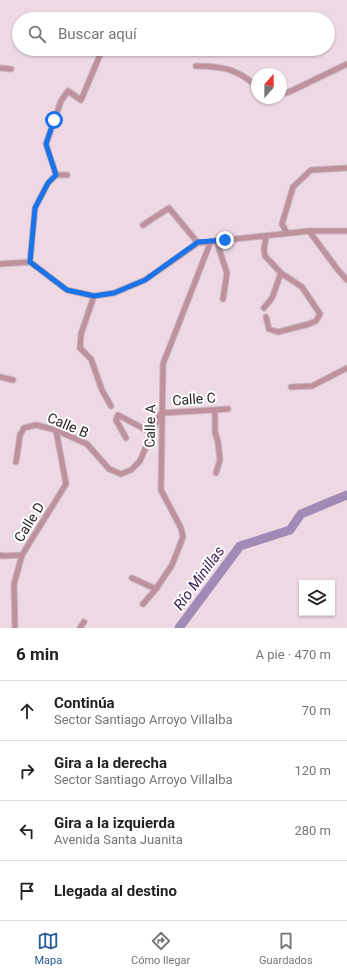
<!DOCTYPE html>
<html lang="es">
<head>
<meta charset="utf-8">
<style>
  :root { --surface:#fff; --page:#f2f2f2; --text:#222; --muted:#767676; --line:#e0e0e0; --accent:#245a93 }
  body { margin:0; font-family:Roboto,sans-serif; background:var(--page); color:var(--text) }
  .controls { position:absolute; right:12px; bottom:12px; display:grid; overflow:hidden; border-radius:0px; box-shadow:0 1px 3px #0004 }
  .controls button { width:36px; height:36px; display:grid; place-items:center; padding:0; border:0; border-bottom:1px solid var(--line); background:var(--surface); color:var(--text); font:20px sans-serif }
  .compass { position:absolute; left:251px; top:68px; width:36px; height:36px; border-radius:50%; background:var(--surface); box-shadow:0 1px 3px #0004; rotate:21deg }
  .stop { position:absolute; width:12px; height:12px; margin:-9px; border:3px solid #1a73e8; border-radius:50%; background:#fff }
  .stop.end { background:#1a73e8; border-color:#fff; box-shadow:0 1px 4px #0008 }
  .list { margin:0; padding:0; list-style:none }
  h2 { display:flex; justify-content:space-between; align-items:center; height:52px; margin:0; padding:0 16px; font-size:17px }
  h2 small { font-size:13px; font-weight:400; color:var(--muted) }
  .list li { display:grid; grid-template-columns:26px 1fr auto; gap:12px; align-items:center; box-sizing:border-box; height:60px; padding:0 16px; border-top:1px solid var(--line) }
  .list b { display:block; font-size:15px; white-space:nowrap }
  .list p { margin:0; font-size:13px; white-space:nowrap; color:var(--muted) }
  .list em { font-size:13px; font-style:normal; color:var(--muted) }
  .icon { flex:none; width:22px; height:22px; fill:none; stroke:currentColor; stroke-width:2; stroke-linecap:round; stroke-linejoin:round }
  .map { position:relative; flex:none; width:347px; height:628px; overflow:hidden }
  .search { position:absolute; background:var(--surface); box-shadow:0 1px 3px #0004; left:12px; right:12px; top:12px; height:44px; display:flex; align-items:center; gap:10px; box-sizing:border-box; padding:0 14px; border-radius:22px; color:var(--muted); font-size:15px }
  .sheet { height:292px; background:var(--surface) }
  nav { display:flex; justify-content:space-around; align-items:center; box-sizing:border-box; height:56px; border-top:1px solid var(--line); background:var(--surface); font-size:11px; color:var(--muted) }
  nav a { display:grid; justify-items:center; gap:2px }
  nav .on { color:var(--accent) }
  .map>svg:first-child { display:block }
</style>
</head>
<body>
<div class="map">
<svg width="347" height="628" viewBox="0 0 347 628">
  <rect width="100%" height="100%" fill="#edd8e4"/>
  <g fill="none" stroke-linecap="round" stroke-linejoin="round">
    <path stroke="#a08bb6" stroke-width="9" d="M 179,628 L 240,546 L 290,530 L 301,514 L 347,495"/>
    <defs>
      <path id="street" d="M 196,66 C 222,66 238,69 257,87
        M 0,68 L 11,69
        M 281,94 L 289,92 L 347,64
        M 56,175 L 46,144 L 61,101 L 68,91 L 81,100 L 100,55
        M 143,225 L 169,208 L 198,243
        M 309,231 L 338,270 L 347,280
        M 287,233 L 282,224 L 293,187 L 311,170 L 347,168
        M 216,240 L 227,273 L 223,299
        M 30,262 L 35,208 L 48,183 L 56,175 L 67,175
        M 0,264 L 30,262 L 67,290 L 94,296 L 114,293 L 145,280 L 198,243 L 309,231 L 347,231
        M 94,296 L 81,334 L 80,348 L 91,359 L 102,390 L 111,406
        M 264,308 L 272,298 L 281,273
        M 266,317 L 269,329 L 278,332 L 309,324 L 316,321 L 320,314 L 302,287 L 281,273 L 265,256 L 264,249 L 266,237
        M 0,377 L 13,380
        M 291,387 L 312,386 L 347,368
        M 215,410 L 215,432 L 218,442 L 220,460 L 216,473
        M 162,413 L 228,409
        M 126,438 L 116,420 L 118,415 L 152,433
        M 16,462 L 20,435 L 24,428 L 36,425 L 56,430 L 87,444 L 109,469 L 121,474 L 131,470 L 140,461 L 160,414
        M 0,555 L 2,556 L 22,555
        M 132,578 L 156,589
        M 143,604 L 156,589 L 172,565 L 183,537 L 181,528 L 161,490 L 163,364 L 211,241
        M 15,628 L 14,584 L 22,555 L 66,484 L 56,430
        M 80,628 L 84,622"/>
    </defs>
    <use href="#street" stroke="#c9b7c1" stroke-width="7"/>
    <use href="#street" stroke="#be919d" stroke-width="5"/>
  </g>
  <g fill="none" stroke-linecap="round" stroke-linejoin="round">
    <path stroke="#1a73e8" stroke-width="5" d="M 54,120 L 46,144 L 56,175 L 48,183 L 35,208 L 30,262 L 67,290 L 94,296 L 114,293 L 145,280 L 198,242 L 225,240"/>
  </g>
  <g text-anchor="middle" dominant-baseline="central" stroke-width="4" stroke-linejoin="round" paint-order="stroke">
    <g font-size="14" fill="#271f23" stroke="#fff">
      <text transform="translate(194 399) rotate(-4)">Calle C</text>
      <text transform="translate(68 425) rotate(23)">Calle B</text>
      <text transform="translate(150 426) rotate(-89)">Calle A</text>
      <text transform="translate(29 522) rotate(-58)">Calle D</text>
    </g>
    <g font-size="15" font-style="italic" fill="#402359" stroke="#fff">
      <text transform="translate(199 578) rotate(-54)">Río Minillas</text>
    </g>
  </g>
</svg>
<div class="controls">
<button><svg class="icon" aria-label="layers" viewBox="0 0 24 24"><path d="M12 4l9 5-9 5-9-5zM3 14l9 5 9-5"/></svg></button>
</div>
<svg class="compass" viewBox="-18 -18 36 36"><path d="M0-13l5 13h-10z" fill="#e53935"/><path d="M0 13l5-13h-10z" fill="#767676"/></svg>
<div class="stop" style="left:54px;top:120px"></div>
<div class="stop end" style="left:225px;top:240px"></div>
<div class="search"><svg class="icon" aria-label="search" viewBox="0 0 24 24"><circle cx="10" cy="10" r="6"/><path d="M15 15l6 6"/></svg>Buscar aquí</div>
</div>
<section class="sheet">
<h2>6 min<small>A pie · 470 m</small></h2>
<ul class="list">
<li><svg class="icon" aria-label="ahead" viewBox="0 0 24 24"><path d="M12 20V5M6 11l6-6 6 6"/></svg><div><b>Continúa</b><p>Sector Santiago Arroyo Villalba</p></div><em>70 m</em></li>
<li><svg class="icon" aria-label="right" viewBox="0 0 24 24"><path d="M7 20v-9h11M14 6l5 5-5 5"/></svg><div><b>Gira a la derecha</b><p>Sector Santiago Arroyo Villalba</p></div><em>120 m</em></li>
<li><svg class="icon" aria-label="left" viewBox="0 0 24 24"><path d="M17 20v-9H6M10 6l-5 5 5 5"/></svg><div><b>Gira a la izquierda</b><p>Avenida Santa Juanita</p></div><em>280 m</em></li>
<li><svg class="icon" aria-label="arrive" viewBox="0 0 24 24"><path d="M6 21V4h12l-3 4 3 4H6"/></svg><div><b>Llegada al destino</b></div></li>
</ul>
</section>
<nav>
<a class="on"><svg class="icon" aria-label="map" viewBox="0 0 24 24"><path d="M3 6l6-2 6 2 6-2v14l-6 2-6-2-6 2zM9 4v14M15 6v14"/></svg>Mapa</a>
<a><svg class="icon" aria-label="directions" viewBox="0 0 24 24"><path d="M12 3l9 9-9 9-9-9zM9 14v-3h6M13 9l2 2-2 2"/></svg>Cómo llegar</a>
<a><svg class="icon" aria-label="saved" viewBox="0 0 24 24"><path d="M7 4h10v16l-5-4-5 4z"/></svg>Guardados</a>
</nav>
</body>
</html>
